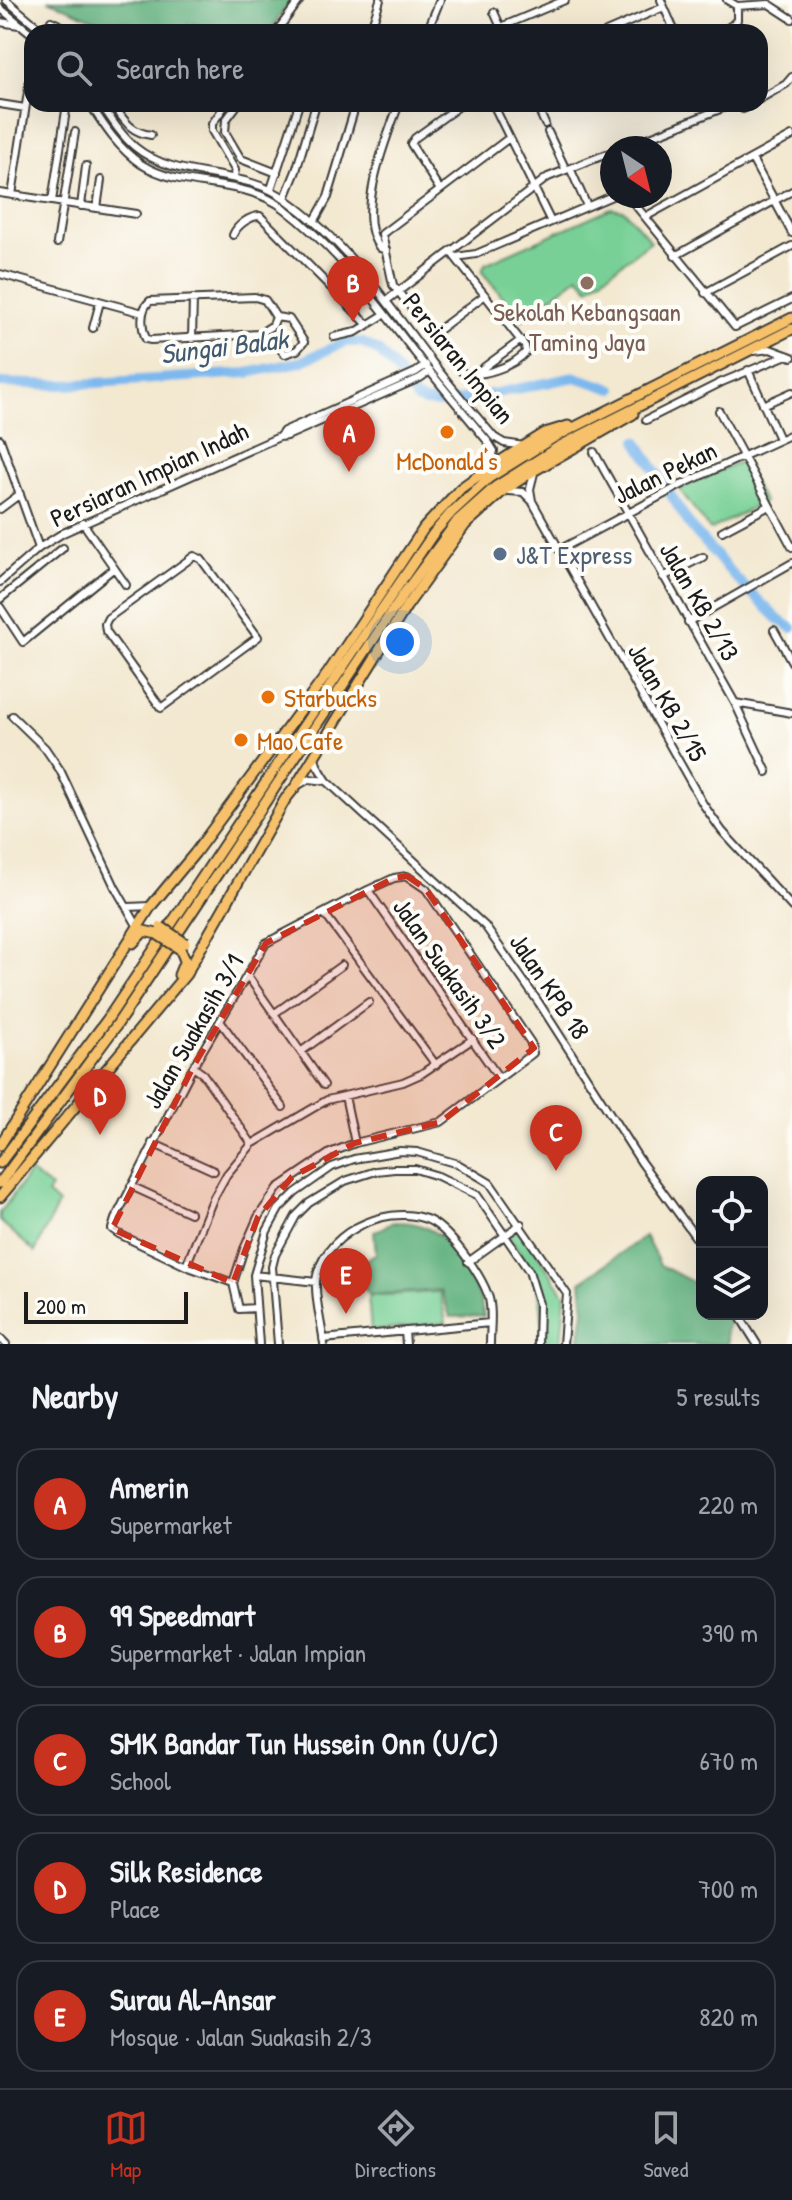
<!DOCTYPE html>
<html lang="en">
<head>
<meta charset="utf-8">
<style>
  :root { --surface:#171b24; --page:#242831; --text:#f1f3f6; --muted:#9ea1a6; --line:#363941; --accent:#c8321e }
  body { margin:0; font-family:"Patrick Hand",sans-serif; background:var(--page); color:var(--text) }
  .controls { position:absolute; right:24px; bottom:24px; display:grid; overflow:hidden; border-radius:16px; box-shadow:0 8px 32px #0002 }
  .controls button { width:72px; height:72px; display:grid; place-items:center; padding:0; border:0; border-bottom:2px solid var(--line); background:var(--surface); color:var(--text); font:40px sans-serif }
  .compass { position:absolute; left:600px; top:136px; width:72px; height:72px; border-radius:50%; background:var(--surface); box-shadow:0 8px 32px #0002; rotate:145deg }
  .scale { position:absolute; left:24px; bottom:20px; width:164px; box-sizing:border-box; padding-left:8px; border:4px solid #1c1c1c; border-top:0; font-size:22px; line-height:28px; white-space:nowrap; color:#1c1c1c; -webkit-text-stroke:6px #fdfcf7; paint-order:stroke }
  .you { position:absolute; left:400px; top:642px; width:28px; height:28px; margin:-20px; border:6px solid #fff; border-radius:50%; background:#1a73e8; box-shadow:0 0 0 12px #1a73e833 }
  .badge { display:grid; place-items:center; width:52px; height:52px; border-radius:50%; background:var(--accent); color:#fff; font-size:26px; font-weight:700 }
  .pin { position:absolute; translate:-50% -66px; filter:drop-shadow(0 2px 4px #0008) }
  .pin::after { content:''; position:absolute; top:42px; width:28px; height:24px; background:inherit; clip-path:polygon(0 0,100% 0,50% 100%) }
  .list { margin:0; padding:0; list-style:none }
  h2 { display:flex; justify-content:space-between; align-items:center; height:104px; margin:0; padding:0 32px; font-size:34px }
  h2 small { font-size:26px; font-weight:400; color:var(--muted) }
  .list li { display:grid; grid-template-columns:52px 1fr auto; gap:24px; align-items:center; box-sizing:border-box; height:112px; margin:0 16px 16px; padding:0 16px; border:2px solid var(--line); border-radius:24px }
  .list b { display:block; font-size:30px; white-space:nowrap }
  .list p { margin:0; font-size:26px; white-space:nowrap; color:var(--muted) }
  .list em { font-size:26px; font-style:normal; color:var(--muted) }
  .icon { flex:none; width:44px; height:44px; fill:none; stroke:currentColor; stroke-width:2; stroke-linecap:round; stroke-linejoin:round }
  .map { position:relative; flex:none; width:792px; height:1344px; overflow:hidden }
  .search { position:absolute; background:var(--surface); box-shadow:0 8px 32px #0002; left:24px; right:24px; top:24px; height:88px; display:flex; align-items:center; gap:20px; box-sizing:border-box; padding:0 28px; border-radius:24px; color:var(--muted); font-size:30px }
  .sheet { height:744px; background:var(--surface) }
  nav { display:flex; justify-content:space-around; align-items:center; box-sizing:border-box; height:112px; border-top:2px solid var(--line); background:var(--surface); font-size:22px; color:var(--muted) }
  nav a { display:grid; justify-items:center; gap:4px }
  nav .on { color:var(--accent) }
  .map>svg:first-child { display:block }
</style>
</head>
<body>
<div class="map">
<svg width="792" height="1344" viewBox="0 0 792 1344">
  <rect width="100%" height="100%" fill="#fdfcf7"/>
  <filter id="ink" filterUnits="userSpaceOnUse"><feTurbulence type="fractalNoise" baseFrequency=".0125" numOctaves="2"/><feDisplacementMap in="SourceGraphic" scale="16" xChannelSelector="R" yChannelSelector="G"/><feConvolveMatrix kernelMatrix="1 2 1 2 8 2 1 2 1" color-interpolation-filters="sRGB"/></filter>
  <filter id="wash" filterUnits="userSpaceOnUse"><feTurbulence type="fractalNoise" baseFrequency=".006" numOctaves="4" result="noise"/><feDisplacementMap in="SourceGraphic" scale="32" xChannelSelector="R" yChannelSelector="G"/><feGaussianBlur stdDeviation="1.8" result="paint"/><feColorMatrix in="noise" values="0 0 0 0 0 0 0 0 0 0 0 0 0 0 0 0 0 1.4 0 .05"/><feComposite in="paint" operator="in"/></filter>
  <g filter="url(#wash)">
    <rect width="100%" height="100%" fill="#f3e8d0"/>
    <path fill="#78d096" stroke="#4a7659" stroke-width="2" d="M 611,208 L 624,210 L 651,241 L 589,288 L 579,276 L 522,320 L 482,272 L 485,264 Z
      M 741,461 L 764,502 L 710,530 L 679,489 Z
      M 30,1172 L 51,1188 L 47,1194 L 58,1204 L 35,1252 L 0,1221 L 0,1213 Z
      M 520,1228 L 565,1295 L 561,1344 L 542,1344 C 543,1291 539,1279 508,1236 Z
      M 440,1292 L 446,1323 L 371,1331 L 368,1296 Z"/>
    <path fill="#62b27f" stroke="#3f674e" stroke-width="2" d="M 48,0 L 291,0 L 269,32 L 233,32 L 189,23 L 184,32 L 123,32 Z
      M 393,1222 C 401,1222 411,1222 419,1225 C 456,1237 477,1280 484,1316 L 450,1317 L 441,1290 L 368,1295 L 363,1286 L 359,1263 L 376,1254 L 374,1232 Z
      M 645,1236 L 660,1265 L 702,1287 L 702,1314 L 726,1314 L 730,1321 L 726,1331 L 728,1344 L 579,1344 L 584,1310 L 581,1282 Z"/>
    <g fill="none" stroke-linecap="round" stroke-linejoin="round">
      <path stroke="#7cb8ee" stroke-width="10" d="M 0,383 L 64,385 L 247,373 L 300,362 L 345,342 L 361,342 L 378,351 L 396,370 L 416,399 L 425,402 L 444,403 L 472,398 L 575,377 L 613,389
        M 637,441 L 691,527 L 735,577 L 779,620 L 792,628"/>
    </g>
  </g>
  <g filter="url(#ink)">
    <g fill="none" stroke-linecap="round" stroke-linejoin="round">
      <defs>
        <path id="minor" d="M 6,0 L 44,32
          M 661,0 L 675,32
          M 727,0 L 737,6 L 769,4 L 792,19
          M 0,8 L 32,34
          M 494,12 L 503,32
          M 51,21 L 74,32
          M 0,22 L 19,25
          M 501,27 L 565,0
          M 711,30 C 721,33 730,28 737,20 L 737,6
          M 276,32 L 300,0
          M 370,32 L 380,0
          M 427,32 L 440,0
          M 606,32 L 664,7
          M 760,99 L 786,84 L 792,77
          M 0,104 L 25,108
          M 90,104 C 104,126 119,149 141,164 C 185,192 242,176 285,209 C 336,248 376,302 415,353 C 439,383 464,413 489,443 L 494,451 L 489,468
          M 101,104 C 111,119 121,135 135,147 C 179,183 241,166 287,200 C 346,242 389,305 432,362 C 452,388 473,412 494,437 L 504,443 L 524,446
          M 226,104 L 212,124 L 212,131 L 235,170 L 234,177
          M 238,104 L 226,120 L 225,132 L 241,159 L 277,173
          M 493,104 L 551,222
          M 536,104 L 545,124
          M 113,105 C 125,121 130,132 151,135
          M 743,109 L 751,104
          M 548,132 L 566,170
          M 623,148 L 725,107
          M 752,159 L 792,233
          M 570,168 L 587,206
          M 271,189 L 299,104
          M 440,190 L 411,144 L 415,138 L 462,104
          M 0,193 L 136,214
          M 12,195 L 32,66
          M 628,196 L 735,327 L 792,299
          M 285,198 L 296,171 L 316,104
          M 52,201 L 67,104
          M 81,206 L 86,166
          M 97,208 L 101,180
          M 645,217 L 792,136
          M 314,222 L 328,197 L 356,104
          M 233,235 C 237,225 250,216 260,216 L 368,325
          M 57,243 L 75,132
          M 386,250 L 380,248 C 354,216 386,139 399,104
          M 450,251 L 525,346 L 526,352 C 514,366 481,378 463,373 L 393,285 L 382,234 L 509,138
          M 675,256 L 792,191
          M 456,257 L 476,254 L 612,196
          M 0,274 L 143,313
          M 705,293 L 792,246
          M 255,297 L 265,300 L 276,317 L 273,325 L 259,334 L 151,340 L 146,339 C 141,327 140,309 150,301 Z
          M 386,301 L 548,177 L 612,152
          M 93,328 L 100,302
          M 432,335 L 485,295
          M 334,337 L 356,332 L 385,314
          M 192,339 L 193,299
          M 272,340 L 285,354 L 297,350 L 304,342 L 289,319 L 276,317
          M 754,351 L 770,349 L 792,357
          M 748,370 L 779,439
          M 479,371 L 521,340
          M 763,405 L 792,392
          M 719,411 L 792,547
          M 646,420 L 722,382 L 787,355
          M 279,437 L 284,431 L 416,372 L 426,365
          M 0,439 L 39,548
          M 594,452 L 735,703 L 767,772
          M 508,491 L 523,492 L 532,501 L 703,804 L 722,831 L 792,907
          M 532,501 L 530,489 L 534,473
          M 0,509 L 20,494
          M 83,523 L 126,585
          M 722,531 L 769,506
          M 559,550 L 685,483 L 792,434
          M 194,556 L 201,559 L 258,637 L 161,708 L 106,631 L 105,624 L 108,618 Z
          M 663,577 L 703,557
          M 0,582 L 39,548 L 63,533 L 279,437 L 287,436 L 420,378 L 430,371
          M 0,599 L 63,548
          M 0,607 L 23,642 L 114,568
          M 688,622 L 792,563
          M 774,630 L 792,662
          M 735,703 L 792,713
          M 12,716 L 45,748 L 60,770 L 115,887 L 138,927
          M 315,757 L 317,765 L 327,781 L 485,926 L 539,1003 L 641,1162 L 702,1246
          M 297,786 L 309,779 L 327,781
          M 368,890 L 499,1078
          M 128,907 L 151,906
          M 324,913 L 436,1065
          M 247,975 L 324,1085
          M 275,1013 L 342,965
          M 220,1021 L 283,1107
          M 302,1051 L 369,1002
          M 193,1067 L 203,1074 L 252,1144
          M 345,1096 L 355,1143
          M 152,1143 L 214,1171
          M 131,1186 L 190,1213
          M 468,1262 L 521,1224
          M 186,1266 L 213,1199 L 227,1174 L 252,1144 L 327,1100 L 403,1082 L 421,1074 L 473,1039
          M 254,1275 L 316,1282
          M 233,1283 L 186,1266 L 119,1234 L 112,1229 L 115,1219 L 193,1067 L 266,943 L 368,890 L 394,878 L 407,876 L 426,889 L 531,1043 L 533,1053 L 441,1122 L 355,1143 L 330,1153 L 278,1188 L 258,1217 L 244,1249 L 233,1283 L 239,1309 L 256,1308
          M 738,1314 L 757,1344
          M 405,1331 L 406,1344
          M 0,1338 L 6,1344
          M 323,1339 L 490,1323
          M 259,1344 L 254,1275 L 267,1231 L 279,1209 L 295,1193 L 332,1167 L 354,1159 L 400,1151 L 417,1152 L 458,1164 L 490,1183 L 567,1294 L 563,1344
          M 278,1344 L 272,1267 L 275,1255 L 296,1216 L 309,1203 L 345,1181 L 376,1171 L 394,1169 L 415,1169 L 438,1176 L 477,1195 L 529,1271 L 539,1304 L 538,1344
          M 324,1344 C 322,1325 315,1302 316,1282 C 320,1236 384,1203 426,1219 C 448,1227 480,1273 488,1295 C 493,1309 490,1329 490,1344"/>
        <path id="highway" d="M 284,801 L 296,786 L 406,607 L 465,525 L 503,491 L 535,470 L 633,414
          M 228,900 L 286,798
          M 133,943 L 144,931 L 157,934
          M 179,975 L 185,960 L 180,949
          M 0,1145 L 151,906 L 195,853 L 328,673 L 424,528 L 461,488 L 489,468 L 545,433 L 568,426
          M 0,1163 L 107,1020 L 361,640 L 433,534 L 451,513 L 489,478 L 553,438 L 792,318
          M 0,1183 L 116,1026 L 403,595 L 458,520 L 495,487 L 558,447 L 792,329
          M 0,1197 L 186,974 L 230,897"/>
      </defs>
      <use href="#minor" stroke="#3c3b37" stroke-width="10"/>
      <use href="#highway" stroke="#3c3b37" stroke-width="13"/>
      <use href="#minor" stroke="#fff" stroke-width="6"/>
      <use href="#highway" stroke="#f6c16b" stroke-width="9"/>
      <defs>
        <path id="highway-bridge" d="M 161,927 L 185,943
          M 157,934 L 180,949"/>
      </defs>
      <use href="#highway-bridge" stroke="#3c3b37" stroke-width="13" stroke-linecap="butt"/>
      <use href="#highway-bridge" stroke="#f6c16b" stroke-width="9"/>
    </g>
  </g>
  <path fill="#c8321e" fill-opacity="0.2" stroke="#c8321e" stroke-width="6" stroke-dasharray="16 10" stroke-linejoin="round" d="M 407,876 L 426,889 L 534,1048 L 441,1122 L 355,1143 L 292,1177 L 258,1217 L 233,1283 L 112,1229 L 193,1067 L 266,943 L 394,878 Z"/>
  <circle fill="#8d6e63" stroke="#fdfcf7" stroke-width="3" cx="587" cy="283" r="8"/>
  <g fill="#e8710a" stroke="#fdfcf7" stroke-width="3">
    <circle cx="447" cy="432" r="8"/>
    <circle cx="268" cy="697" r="8"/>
    <circle cx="241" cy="740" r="8"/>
  </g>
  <circle fill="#5c6f8a" stroke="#fdfcf7" stroke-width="3" cx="500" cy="554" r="8"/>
  <g text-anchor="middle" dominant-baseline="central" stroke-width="8" stroke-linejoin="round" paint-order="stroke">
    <g font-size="26" fill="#785e54" stroke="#fdfcf7">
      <text x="587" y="311">Sekolah Kebangsaan<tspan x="587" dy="30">Taming Jaya</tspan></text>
    </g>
    <g font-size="26" fill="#1c1c1c" stroke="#fdfcf7">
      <text transform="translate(459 358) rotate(51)">Persiaran Impian</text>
      <text transform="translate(665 472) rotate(-26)">Jalan Pekan</text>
      <text transform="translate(149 474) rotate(-25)">Persiaran Impian Indah</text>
      <text transform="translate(700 601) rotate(60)">Jalan KB 2/13</text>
      <text transform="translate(668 702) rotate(60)">Jalan KB 2/15</text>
      <text transform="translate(450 973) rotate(55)">Jalan Suakasih 3/2</text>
      <text transform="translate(550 986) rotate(56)">Jalan KPB 18</text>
      <text transform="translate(193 1031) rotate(-60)">Jalan Suakasih 3/1</text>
    </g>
    <g font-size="26" fill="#c56008" stroke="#fdfcf7" text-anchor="start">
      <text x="447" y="460" text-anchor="middle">McDonald's</text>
      <text x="284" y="697">Starbucks</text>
      <text x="257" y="740">Mao Cafe</text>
    </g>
    <g font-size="26" fill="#4e5e75" stroke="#fdfcf7" text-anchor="start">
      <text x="516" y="554">J&amp;T Express</text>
    </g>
    <g font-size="28" font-style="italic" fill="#425a70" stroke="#fdfcf7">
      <text transform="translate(224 346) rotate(-7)">Sungai Balak</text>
    </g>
  </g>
</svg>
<div class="controls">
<button><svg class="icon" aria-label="locate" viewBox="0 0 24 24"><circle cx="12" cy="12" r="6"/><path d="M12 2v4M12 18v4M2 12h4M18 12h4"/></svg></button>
<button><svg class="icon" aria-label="layers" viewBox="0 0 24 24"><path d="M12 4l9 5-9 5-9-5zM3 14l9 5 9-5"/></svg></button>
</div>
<svg class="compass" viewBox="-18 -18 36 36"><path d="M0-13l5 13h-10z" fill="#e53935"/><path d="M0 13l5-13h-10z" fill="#9ea1a6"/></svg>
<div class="scale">200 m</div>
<div class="you"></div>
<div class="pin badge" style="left:349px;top:472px">A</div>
<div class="pin badge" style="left:353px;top:322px">B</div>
<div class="pin badge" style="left:556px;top:1171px">C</div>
<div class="pin badge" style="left:100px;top:1135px">D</div>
<div class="pin badge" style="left:346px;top:1314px">E</div>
<div class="search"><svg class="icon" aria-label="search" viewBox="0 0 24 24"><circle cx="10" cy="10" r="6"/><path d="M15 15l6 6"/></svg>Search here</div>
</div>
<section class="sheet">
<h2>Nearby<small>5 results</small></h2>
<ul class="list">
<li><span class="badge">A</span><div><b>Amerin</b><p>Supermarket</p></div><em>220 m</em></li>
<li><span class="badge">B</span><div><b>99 Speedmart</b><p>Supermarket · Jalan Impian</p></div><em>390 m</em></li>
<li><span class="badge">C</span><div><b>SMK Bandar Tun Hussein Onn (U/C)</b><p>School</p></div><em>670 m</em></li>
<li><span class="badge">D</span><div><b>Silk Residence</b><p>Place</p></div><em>700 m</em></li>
<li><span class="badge">E</span><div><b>Surau Al-Ansar</b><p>Mosque · Jalan Suakasih 2/3</p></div><em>820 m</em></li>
</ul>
</section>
<nav>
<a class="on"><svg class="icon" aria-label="map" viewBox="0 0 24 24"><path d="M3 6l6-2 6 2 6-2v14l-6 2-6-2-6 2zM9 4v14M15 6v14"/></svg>Map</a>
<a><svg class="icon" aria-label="directions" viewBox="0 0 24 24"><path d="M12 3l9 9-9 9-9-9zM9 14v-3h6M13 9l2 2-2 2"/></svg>Directions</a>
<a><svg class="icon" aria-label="saved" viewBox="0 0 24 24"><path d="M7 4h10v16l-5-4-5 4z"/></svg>Saved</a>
</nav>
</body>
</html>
